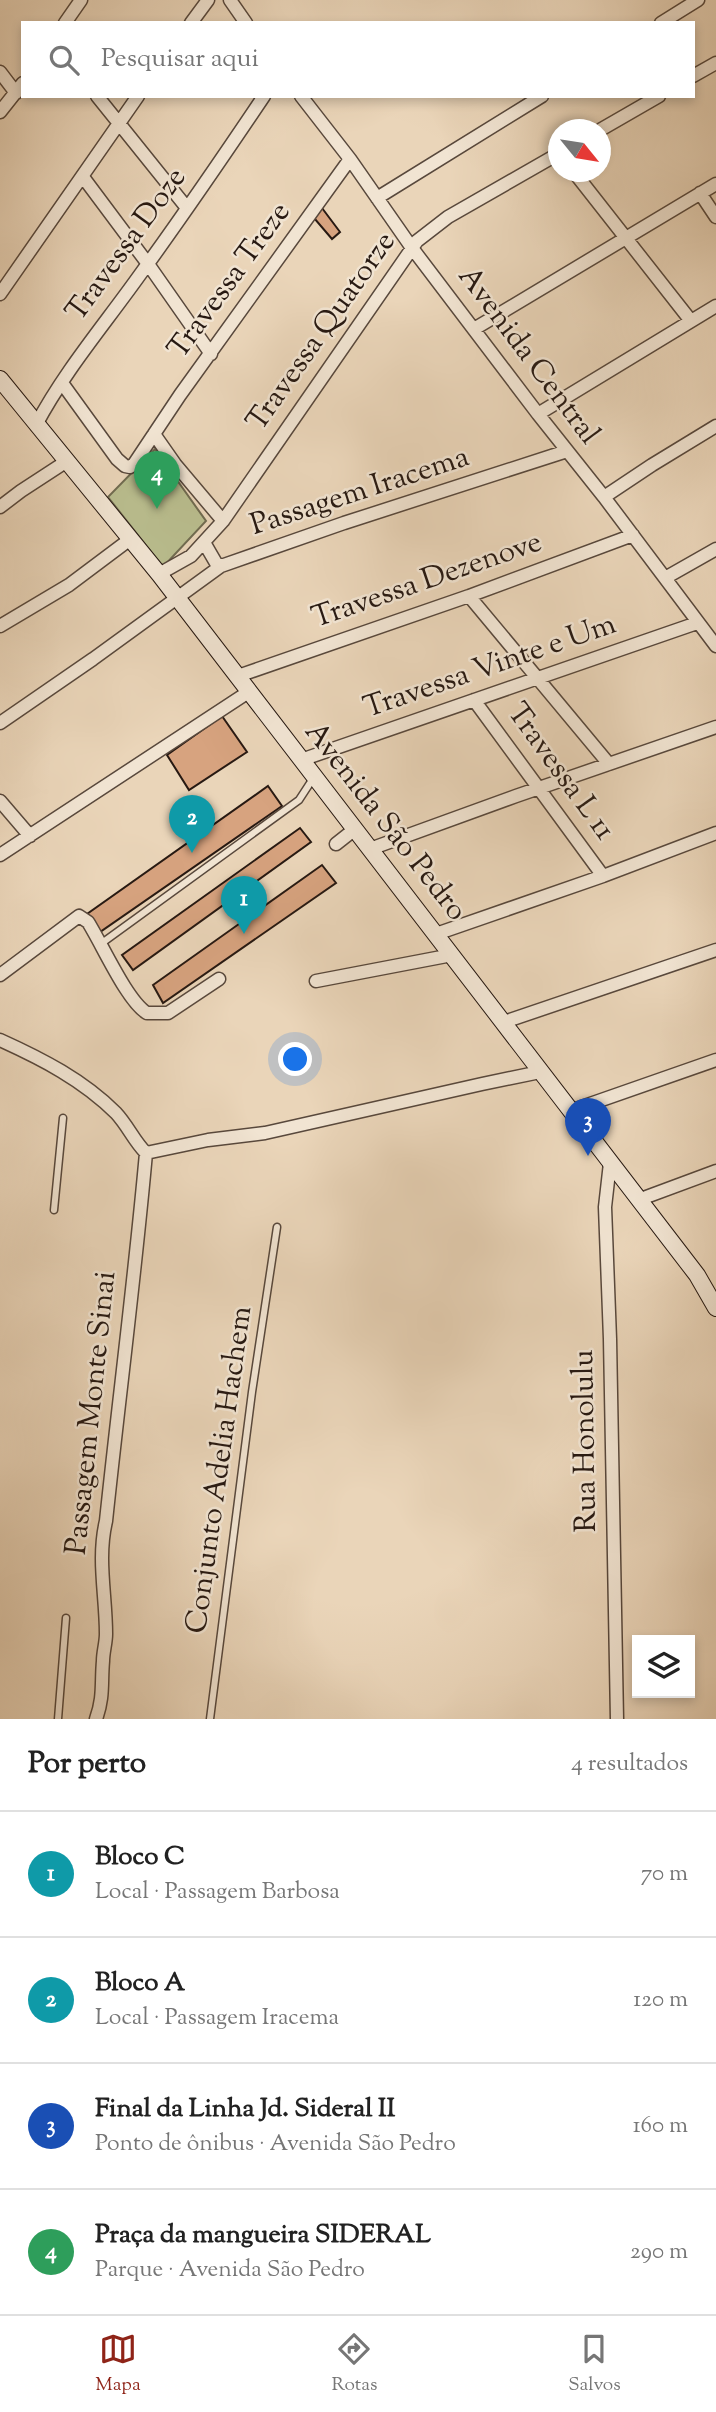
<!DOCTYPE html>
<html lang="pt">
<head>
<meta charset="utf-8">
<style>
  :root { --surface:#fff; --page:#f2f2f2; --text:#222; --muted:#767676; --line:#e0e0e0; --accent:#8f2418 }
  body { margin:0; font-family:"Sorts Mill Goudy",serif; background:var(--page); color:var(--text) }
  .controls { position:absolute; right:21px; bottom:21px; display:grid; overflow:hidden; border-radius:0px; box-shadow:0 4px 10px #0003 }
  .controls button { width:63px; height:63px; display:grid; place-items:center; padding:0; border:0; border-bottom:2px solid var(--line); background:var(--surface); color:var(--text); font:35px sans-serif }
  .compass { position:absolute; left:548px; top:119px; width:63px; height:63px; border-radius:50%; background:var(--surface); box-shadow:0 4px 10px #0003; rotate:120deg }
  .you { position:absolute; left:296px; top:1060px; width:24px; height:24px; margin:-18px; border:5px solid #fff; border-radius:50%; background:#1a73e8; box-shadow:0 0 0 10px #1a73e833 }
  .badge { display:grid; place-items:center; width:46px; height:46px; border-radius:50%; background:var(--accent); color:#fff; font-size:23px; font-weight:700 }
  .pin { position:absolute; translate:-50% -58px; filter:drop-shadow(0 2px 4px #0008) }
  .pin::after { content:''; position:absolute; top:37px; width:24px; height:21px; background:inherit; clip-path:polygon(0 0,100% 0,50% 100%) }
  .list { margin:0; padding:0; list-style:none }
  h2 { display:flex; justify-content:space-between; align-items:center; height:91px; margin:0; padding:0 28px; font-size:30px }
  h2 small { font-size:23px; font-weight:400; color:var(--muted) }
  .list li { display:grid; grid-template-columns:46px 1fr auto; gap:21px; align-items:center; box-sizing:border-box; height:126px; padding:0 28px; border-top:2px solid var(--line) }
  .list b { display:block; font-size:26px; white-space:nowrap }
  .list p { margin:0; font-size:23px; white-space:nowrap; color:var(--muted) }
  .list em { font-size:23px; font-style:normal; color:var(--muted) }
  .icon { flex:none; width:38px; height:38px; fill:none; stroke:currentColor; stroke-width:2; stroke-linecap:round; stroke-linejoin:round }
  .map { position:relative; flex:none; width:716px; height:1719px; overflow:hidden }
  .search { position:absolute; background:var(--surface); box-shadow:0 4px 10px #0003; left:21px; right:21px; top:21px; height:77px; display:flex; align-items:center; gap:18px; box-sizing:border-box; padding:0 24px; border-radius:0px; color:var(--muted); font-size:26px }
  .sheet { height:595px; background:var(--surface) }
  nav { display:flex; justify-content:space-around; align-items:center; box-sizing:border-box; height:98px; border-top:2px solid var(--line); background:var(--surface); font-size:19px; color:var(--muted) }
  nav a { display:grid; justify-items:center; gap:4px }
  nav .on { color:var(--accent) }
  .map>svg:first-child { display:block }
</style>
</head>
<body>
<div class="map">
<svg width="716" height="1719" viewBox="0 0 716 1719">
  <rect width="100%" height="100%" fill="#ead5b9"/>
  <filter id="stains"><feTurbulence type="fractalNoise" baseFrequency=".00286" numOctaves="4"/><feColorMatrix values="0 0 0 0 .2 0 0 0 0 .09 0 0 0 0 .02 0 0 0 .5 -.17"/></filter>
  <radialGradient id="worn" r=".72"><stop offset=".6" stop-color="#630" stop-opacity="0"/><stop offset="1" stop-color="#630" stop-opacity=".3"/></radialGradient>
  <path fill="#b9bd8e" stroke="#706b50" stroke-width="2" d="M 155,449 L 206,521 L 163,567 L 108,497 Z"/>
  <path fill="#d7a37f" stroke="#271912" stroke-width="2" d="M 322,208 L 340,232 L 332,239 L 314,218 Z
    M 222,716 L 247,752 L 189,790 L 167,755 Z
    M 268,786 L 282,806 L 100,932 L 87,914 Z
    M 300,828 L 311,842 L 133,970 L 122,955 Z
    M 322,865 L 336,883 L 163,1003 L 153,985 Z"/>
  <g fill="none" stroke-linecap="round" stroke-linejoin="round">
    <defs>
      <path id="service" d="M 102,943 L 299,800 L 314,777
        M 54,1210 L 63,1118
        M 58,1719 L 66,1618
        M 210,1719 L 252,1392 L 277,1227"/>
      <path id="minor" d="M 230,0 L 246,23
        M 65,23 L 81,0
        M 191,23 L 208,0
        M 661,23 L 698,0
        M 0,72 L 16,93
        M 693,76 L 716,63
        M 97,96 L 187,208
        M 301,96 L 350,159 L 412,248 L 538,414 L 604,497 L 716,646
        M 0,112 L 23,83
        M 600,130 L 659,96
        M 574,172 L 691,321
        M 83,177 L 148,264 L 211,354
        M 700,193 L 716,217
        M 377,198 L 542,96
        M 0,294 L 138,96
        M 474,329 L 716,184
        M 62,383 L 117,459 L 125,466 L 130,467 L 134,464 L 180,395 L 350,159
        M 538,414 L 716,306
        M 36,425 C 64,372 104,325 139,276 C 182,217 223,157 264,96
        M 154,434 L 175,464 L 223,521
        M 604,497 L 652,465 L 716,426
        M 0,507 L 21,491 L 67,461
        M 205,544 L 216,563 L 221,566
        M 159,574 L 191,556 L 223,521 L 417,241 L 448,217 L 558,154
        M 665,578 L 716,549
        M 469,596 L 609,764
        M 0,626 L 69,585 L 129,540
        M 238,676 L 469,596 L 633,535
        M 474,700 L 603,876
        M 0,723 L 93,659 L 221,566 L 344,523 L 567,451
        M 301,760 L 697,623
        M 0,801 L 30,836
        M 336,844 L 355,829
        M 370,849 L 516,796 L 716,727
        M 0,855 L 250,691
        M 436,934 L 603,876 L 716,833
        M 0,975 L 79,916 L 88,922 C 102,944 127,1001 147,1013 L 168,1013 L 219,979
        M 316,981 L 452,955
        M 504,1022 L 716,950
        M 0,1040 C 42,1059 83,1080 116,1113 C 128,1126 134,1141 146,1153
        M 570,1111 L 716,1060
        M 146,1153 L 208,1140 L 265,1133 L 482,1084 L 540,1072
        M 610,1163 L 605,1207 L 610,1339 L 617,1719
        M 638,1200 L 716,1171
        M 96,1719 C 104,1697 101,1683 103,1661 C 103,1652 106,1643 106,1634 C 106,1595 97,1559 106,1521 C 119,1398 135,1276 146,1153"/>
      <path id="secondary" d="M 0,379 L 159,574 L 697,1275 L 716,1308"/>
    </defs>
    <use href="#service" stroke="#58483c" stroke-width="9"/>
    <use href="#minor" stroke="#58483c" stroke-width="15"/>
    <use href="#secondary" stroke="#271912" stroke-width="18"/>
    <use href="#service" stroke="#f1e4d2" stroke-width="6"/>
    <use href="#minor" stroke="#f1e4d2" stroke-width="12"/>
    <use href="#secondary" stroke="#f1e4d2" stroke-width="16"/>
  </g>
  <g text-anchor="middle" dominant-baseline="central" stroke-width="5" stroke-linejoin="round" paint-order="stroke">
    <g font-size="30" fill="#271912" stroke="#f1e4d2">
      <text transform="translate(127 245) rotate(-54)">Travessa Doze</text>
      <text transform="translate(230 281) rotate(-54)">Travessa Treze</text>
      <text transform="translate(322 332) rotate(-55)">Travessa Quatorze</text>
      <text transform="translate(528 356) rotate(53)">Avenida Central</text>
      <text transform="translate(360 492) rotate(-18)">Passagem Iracema</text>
      <text transform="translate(427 581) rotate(-19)">Travessa Dezenove</text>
      <text transform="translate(490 667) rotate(-19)">Travessa Vinte e Um</text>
      <text transform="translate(560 772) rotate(54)">Travessa L 11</text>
      <text transform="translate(385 822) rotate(52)">Avenida São Pedro</text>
      <text transform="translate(92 1413) rotate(-84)">Passagem Monte Sinai</text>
      <text transform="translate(586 1441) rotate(-91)">Rua Honolulu</text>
      <text transform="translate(220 1470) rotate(-82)">Conjunto Adelia Hachem</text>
    </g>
  </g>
  <rect width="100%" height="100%" filter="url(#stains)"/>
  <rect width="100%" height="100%" fill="url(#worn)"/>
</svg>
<div class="controls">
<button><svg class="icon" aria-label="layers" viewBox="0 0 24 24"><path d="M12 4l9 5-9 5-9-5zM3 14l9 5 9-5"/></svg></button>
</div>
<svg class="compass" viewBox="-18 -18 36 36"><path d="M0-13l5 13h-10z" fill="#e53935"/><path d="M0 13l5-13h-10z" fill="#767676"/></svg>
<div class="you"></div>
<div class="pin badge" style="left:244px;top:934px;background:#0f9aa8">1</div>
<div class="pin badge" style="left:192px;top:853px;background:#0f9aa8">2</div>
<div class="pin badge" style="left:588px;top:1156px;background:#1a4fb4">3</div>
<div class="pin badge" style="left:157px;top:509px;background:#2e9e5b">4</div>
<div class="search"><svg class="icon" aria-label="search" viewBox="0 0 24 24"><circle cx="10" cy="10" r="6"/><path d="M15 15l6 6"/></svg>Pesquisar aqui</div>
</div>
<section class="sheet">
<h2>Por perto<small>4 resultados</small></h2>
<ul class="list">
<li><span class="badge" style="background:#0f9aa8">1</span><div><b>Bloco C</b><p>Local · Passagem Barbosa</p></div><em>70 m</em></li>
<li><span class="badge" style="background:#0f9aa8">2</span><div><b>Bloco A</b><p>Local · Passagem Iracema</p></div><em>120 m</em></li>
<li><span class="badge" style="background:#1a4fb4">3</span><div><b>Final da Linha Jd. Sideral II</b><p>Ponto de ônibus · Avenida São Pedro</p></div><em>160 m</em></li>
<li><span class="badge" style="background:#2e9e5b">4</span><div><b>Praça da mangueira SIDERAL</b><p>Parque · Avenida São Pedro</p></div><em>290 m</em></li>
</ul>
</section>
<nav>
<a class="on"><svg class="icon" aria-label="map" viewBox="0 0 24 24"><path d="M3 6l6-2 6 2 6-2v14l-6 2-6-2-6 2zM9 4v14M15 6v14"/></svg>Mapa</a>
<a><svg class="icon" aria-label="directions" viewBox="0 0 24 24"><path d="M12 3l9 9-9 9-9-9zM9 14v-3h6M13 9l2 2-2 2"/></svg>Rotas</a>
<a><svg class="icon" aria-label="saved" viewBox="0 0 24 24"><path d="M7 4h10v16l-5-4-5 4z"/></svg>Salvos</a>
</nav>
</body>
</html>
